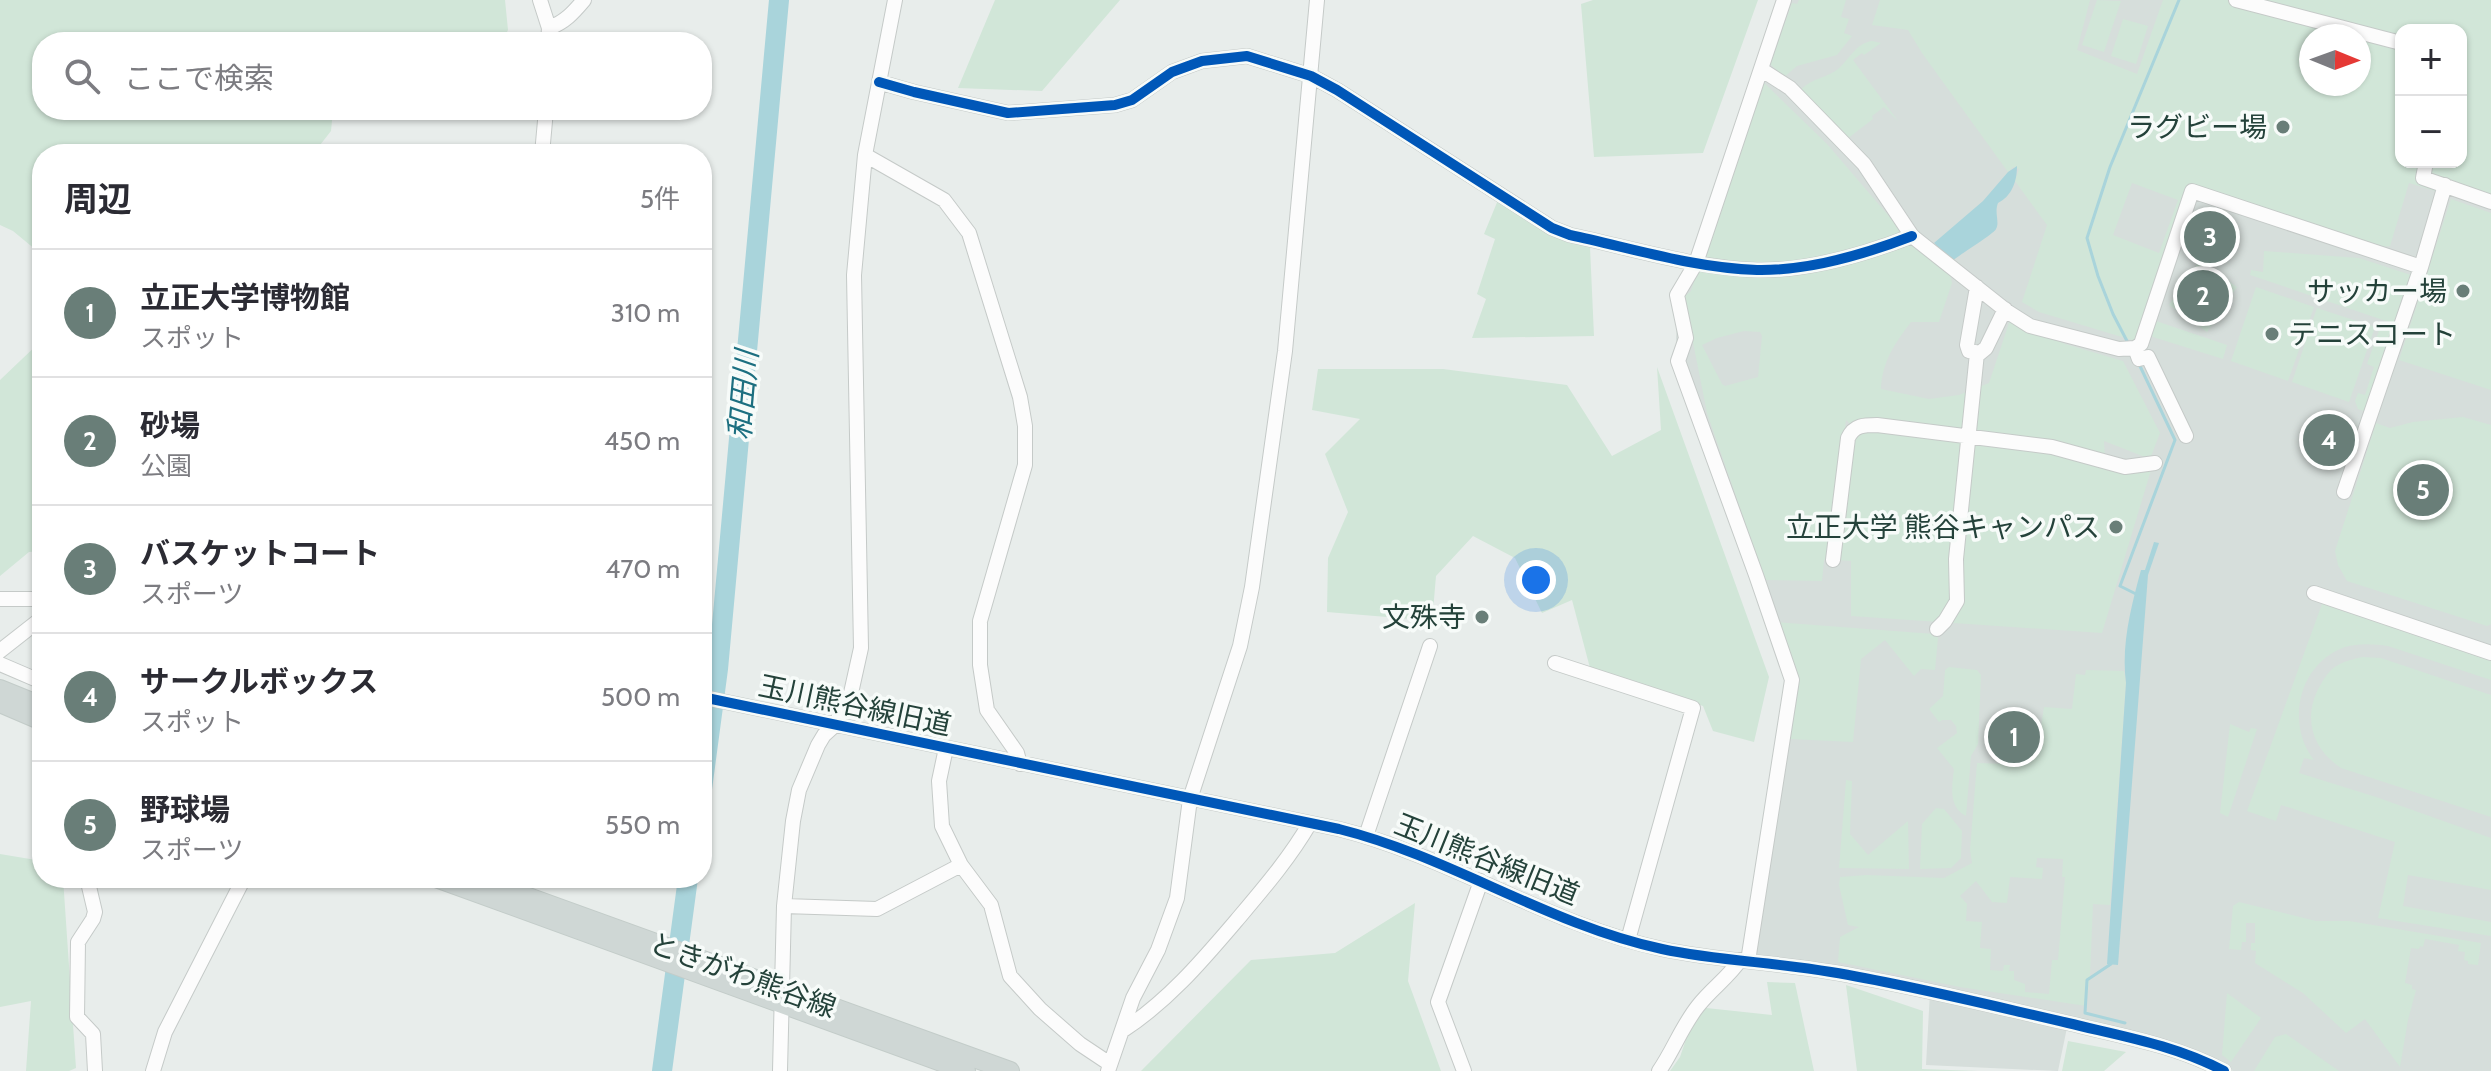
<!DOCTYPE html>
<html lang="ja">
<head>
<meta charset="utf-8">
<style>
  :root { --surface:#fff; --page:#f2f2f3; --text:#2b2b33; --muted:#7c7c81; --line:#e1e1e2; --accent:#697e78 }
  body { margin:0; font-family:Cabin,"Noto Sans JP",sans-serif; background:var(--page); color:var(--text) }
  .controls { position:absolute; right:24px; top:24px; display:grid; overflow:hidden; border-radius:16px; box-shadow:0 2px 6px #0004 }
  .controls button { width:72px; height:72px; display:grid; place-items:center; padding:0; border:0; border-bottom:2px solid var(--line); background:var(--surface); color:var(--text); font:40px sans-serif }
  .compass { position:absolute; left:2299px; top:24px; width:72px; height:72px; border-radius:50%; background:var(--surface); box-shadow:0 2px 6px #0004; rotate:91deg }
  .you { position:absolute; left:1536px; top:580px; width:28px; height:28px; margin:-20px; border:6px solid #fff; border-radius:50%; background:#1a73e8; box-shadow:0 0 0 12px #1a73e833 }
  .badge { display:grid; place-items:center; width:52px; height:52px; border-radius:50%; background:var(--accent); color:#fff; font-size:26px; font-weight:700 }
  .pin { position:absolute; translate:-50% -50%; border:4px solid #fff; box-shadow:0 2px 8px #0006 }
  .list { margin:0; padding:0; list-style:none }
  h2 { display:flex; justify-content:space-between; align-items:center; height:104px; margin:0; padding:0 32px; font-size:34px }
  h2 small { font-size:26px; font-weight:400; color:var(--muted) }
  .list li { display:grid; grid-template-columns:52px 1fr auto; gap:24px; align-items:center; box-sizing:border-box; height:128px; padding:0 32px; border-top:2px solid var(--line) }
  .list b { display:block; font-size:30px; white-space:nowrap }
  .list p { margin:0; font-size:26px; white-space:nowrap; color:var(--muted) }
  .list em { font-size:26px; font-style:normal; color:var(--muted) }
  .icon { flex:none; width:44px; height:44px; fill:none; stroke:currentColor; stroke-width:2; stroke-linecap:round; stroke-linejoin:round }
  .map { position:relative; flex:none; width:2491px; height:1071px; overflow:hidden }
  .search { position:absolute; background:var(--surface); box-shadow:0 2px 6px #0004; left:32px; top:32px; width:680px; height:88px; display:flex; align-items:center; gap:20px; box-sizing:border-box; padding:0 28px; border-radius:32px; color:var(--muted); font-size:30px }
  .panel { position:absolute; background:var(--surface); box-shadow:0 2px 6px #0004; left:32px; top:144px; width:680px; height:744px; border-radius:32px }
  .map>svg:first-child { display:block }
</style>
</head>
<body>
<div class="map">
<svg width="2491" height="1071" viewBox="0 0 2491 1071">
  <rect width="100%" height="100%" fill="#e8edeb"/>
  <path fill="#d6dedb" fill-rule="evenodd" d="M 1783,0 L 2230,0 L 2401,44 L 2401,162 L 2491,204 L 2491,1071 L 2233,1071 L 2196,1050 L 2163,1040 L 2069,1018 L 2058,1071 L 1926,1065 L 1930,992 L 1743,963 L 1790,678 L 1679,361 L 1676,338 L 1678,307 ZM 2311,36 L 2359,36 L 2359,84 L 2311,84 Z"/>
  <path fill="#d1e6d8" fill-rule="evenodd" d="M 0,0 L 505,0 L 508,30 L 502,42 L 42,42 L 42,110 L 333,110 L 331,131 L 313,154 L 42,154 L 42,255 L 13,231 L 0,225 Z
    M 995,0 L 1120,0 L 1042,91 L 958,88 Z
    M 1593,0 L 1758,0 L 1703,153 L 1594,157 L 1581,4 Z
    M 1799,0 L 1846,0 L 1841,17 L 1849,19 L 1844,33 L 1852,36 L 1837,55 L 1797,66 L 1784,77 L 1770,64 L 1792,3 L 1797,4 Z
    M 1880,0 L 2090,0 L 2077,50 L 2137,74 L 2163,0 L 2228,0 L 2401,45 L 2401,162 L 2425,162 L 2422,179 L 2440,185 L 2435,191 L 2409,183 L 2390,246 L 2380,247 L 2187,185 L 2135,341 L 2039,312 L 2022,302 L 2047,225 L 2015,181 L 2019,169 L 2013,167 L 2008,172 L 1922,53 L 1908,30 L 1872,25 ZM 2311,36 L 2359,36 L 2359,84 L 2311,84 ZM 2132,183 L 2178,200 L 2159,253 L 2113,235 Z
    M 2097,0 L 2121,1 L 2104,52 L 2082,45 Z
    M 2253,0 L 2491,0 L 2491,198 L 2430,176 L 2432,162 L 2461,162 L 2461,30 L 2401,30 L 2401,39 Z
    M 2123,19 L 2148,26 L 2136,64 L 2111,56 Z
    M 1872,41 L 1881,43 L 1864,55 L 1862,53 L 1853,60 L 1898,121 L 1884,107 L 1872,116 L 1873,119 L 1847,139 L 1799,92 C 1810,78 1825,79 1838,69 C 1849,60 1856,43 1872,41 Z
    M 1758,77 L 1827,144 L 1911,242 L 1950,275 L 1952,283 L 1939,322 L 1911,322 C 1895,343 1882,362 1881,389 L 1929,399 L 1959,395 L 1989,383 L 2010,320 L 2065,344 L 2123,361 L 2160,433 L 2150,459 L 2104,441 L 2105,459 L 2151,470 L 2102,633 L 1851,616 L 1851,561 L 1836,560 L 1850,448 L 1859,432 L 1846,420 L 1828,560 L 1824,560 L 1822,581 L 1765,580 L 1707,413 L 1684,297 L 1691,291 ZM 1744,331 L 1760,332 L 1762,336 L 1758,377 L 1725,386 L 1722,384 L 1702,345 L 1717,338 Z
    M 2451,199 L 2491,213 L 2491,390 L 2399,360 Z
    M 1498,200 L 1590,247 L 1594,336 L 1472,338 L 1486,299 L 1477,294 L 1495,239 L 1484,234 Z
    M 2191,209 L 2194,210 L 2156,321 L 2227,345 L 2223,359 L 2153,337 L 2150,333 Z
    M 2201,220 L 2228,230 L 2219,255 L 2192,245 Z
    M 2264,251 L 2359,258 L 2411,275 L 2395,324 L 2250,275 L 2251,270 L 2263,272 Z
    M 2199,261 L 2237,287 L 2207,332 L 2169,305 Z
    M 2256,287 L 2314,307 L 2288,381 L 2231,361 Z
    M 2317,308 L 2375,327 L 2349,402 L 2292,382 Z
    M 2381,325 L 2392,329 L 2364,411 L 2358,409 L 2355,401 L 2358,393 L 2365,395 L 2374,367 L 2367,364 Z
    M 42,340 L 42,551 L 29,552 L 0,576 L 0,380 Z
    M 1657,367 L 1769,677 L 1754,742 L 1713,731 L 1703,706 L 1590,668 L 1572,600 L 1542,613 L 1515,558 L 1473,536 L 1436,576 L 1433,611 L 1411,619 L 1327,612 L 1328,558 L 1348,512 L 1325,454 L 1360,419 L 1312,410 L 1318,369 L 1443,369 L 1567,385 L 1612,456 L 1661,430 Z
    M 2463,417 L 2491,425 L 2491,624 L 2487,626 L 2347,581 L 2338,565 L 2335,551 L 2376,423 L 2390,428 L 2413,422 Z
    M 2322,604 L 2491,661 L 2491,680 L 2388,646 C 2374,644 2359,643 2345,647 C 2299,663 2285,723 2314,760 L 2304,758 L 2299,773 L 2376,797 L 2491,838 L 2491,890 L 2408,875 L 2403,906 L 2491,922 L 2491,936 L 2378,918 L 2395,842 L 2281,805 L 2276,821 L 2247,811 Z
    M 1774,622 L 1934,634 L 1938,638 L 1935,670 L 1921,669 L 1914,676 L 1885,640 L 1861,659 L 1853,742 L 1790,739 L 1795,684 Z
    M 2362,657 L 2381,658 L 2491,695 L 2491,817 L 2341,768 C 2311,748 2302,716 2321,684 C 2325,677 2330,669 2338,665 C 2345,661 2354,659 2362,657 Z
    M 1949,667 L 1977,670 L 1981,675 L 1978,744 L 1971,756 L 1966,816 C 1948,807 1952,786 1954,769 L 1937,748 L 1957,733 L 1956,726 L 1951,720 L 1942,720 L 1939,722 L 1929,709 L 1943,696 L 1945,670 Z
    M 2086,670 L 2124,671 L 2126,683 L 2110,905 L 2093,904 L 2090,976 L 2086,1006 L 1960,987 L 1838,962 L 1840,937 L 1859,927 L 1848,925 L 1839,885 L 1840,877 L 1866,875 L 1944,878 L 1972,863 L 1970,850 L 1977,763 L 2007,764 L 2008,754 L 2015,755 L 2017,747 L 2041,726 L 2044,707 L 2072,709 L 2076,674 L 2085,675 ZM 2037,858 L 2063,859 L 2062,877 L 2065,877 L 2058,960 L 2052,960 L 2049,994 L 2025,992 L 2025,984 L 2014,980 L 2014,971 L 2009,971 L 2010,965 L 2004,965 L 2003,971 L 1990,970 L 1991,949 L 1980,948 L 1982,922 L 1966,921 L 1967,904 L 1960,896 L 1976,881 L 1992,902 L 2007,903 L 2010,877 L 2042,879 L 2043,868 L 2036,867 Z
    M 2230,724 L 2249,732 L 2251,728 L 2257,729 L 2228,817 L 2220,813 Z
    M 1846,780 L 1852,781 L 1850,834 L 1868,855 L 1908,821 L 1909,869 L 1839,868 Z
    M 1936,808 L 1944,809 L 1962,831 L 1961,858 L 1951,868 L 1920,869 L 1922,824 Z
    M 0,854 L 42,861 L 42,878 L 63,878 L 76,1068 L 69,1071 L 26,1071 L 31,1001 L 0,1007 Z
    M 2239,902 L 2316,921 L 2349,921 L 2481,943 L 2478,965 L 2468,964 L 2468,961 L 2464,960 L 2465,952 L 2458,951 L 2459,945 L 2425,939 L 2423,947 L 2420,946 L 2419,949 L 2411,948 L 2405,983 L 2412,985 L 2412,989 L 2416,990 L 2408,1020 L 2400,1067 L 2365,1019 L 2346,1033 L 2303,993 L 2255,963 L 2256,951 L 2251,950 L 2251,943 L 2255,943 L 2255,923 L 2246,923 L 2246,942 L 2242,942 L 2241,950 L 2229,949 L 2233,906 Z
    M 1415,903 L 1408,981 L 1441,1071 L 1141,1071 L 1251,960 L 1335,953 Z
    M 1767,982 L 1795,983 L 1814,1071 L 1670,1071 L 1680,1057 L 1697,1007 L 1772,1015 Z
    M 1846,985 L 1923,1011 L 1922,1069 L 1978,1071 L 1857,1071 Z
    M 2227,993 L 2261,1018 L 2231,1062 L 2222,1055 Z
    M 2286,1034 L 2339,1071 L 2254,1071 L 2275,1037 Z
    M 2068,1041 L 2126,1052 L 2104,1071 L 2062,1071 Z"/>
  <path fill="#a9d4db" d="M 2017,166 C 2017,181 2012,196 1998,203 C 1994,213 2000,222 1996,229 C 1995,233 1958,256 1952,261 L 1934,243 L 1983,201 L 2008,172 Z
    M 2154,542 L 2159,543 L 2148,575 L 2118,965 L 2107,964 L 2126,683 C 2121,645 2131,607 2141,570 L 2145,570 Z"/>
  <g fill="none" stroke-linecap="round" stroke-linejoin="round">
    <path stroke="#a9d4db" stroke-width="3" d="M 2128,343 L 2113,314 L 2098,276 L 2087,238 L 2110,167 L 2179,0
      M 2138,595 L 2120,586 L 2175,440 L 2139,364
      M 2111,961 L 2111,964 L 2087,980 L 2085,1013 L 2125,1023"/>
    <path stroke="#a9d4db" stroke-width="20" d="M 702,789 L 718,669 L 779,0
      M 662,1071 L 688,878"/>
    <defs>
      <path id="minor" d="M 540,0 L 549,28 L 548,42
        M 2236,0 L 2401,43
        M 549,28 C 565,22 573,13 584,0
        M 1762,70 L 1790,88 L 1864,164 L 1912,236 L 2008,312 L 2030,326 L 2119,349 L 2135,348 L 2141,344 L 2192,191 L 2421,267
        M 879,82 L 914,92 L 1008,113 L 1115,105 L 1132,100 L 1172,72 L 1202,61 L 1247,56 L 1311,76 L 1337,90 L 1552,228 L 1570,235 C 1631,248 1694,268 1757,270 C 1809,271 1863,255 1912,236
        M 542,154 L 546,110
        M 865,155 L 944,200 L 969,233 L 1020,397 L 1025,426 L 1025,465 L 980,621 L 980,665 L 987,710 L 1017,753 L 1020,764
        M 2426,162 L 2423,178 L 2491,202
        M 1977,287 L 1967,345 L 1969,351 L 1980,353 L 1986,348 L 2005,309
        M 2135,348 L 2139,359 L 2148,357 L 2186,436
        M 2344,492 L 2421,267 L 2445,185
        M 1833,560 L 1848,438 C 1854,425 1864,425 1877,425 L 2052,447 L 2125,467 L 2155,463
        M 2314,593 L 2491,653
        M 0,599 L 42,599
        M 1937,629 L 1945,621 L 1957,601 L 1956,559 L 1977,353
        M 0,651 L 42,618
        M 1555,663 L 1693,708 L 1628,940
        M 0,664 L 42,682
        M 702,697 L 1339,829 C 1451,857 1549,925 1662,949 C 1718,961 1775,962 1831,972 C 1910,985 1989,1005 2068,1023 C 2121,1036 2175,1045 2224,1071
        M 946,748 L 939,781 L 942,826 L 961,865 L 991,905 L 1010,976 L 1040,1009 L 1080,1044 L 1110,1064
        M 1366,836 L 1430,646
        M 87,878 L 95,912 L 93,919 L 78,942 L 77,1017 L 93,1034 L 95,1071
        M 784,906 L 877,909 L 961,865
        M 1748,961 L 1792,680 L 1756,575 L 1678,361 L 1686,338 L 1677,295 L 1696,263 L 1784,0
        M 1122,1031 C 1168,1001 1201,962 1236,921 C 1263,889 1289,859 1310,823
        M 153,1071 L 165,1032 L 244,878
        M 780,1071 L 784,906 L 793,821 L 799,790 L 818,745 L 824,735 L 835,725 L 851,693 L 861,648 L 854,275 L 865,155 L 895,0
        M 1108,1071 L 1133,998 L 1158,950 L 1177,898 L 1190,799 L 1240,646 L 1252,587 L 1285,351 L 1317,0
        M 1464,1071 L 1438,1002 L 1481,881
        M 1659,1071 C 1673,1051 1682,1026 1698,1006 C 1711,989 1729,977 1740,960"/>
      <path id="major" d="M 0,689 L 42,706
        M 0,703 L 42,721
        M 436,878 L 966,1071
        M 476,878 L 1010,1071"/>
    </defs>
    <use href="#minor" stroke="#c5cac8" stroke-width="16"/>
    <use href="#major" stroke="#c3ccc9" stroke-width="20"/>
    <use href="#minor" stroke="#fcfcfc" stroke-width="14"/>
    <use href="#major" stroke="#cfd7d5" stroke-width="18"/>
    <defs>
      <path id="cycleway" d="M 879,82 L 914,92 L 1008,113 L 1115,105 L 1132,100 L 1172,72 L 1202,61 L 1247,56 L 1311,76 L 1337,90 L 1552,228 L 1570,235 C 1631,248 1694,268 1757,270 C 1809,271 1863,255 1912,236
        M 702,697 L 1339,829 C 1451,857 1549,925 1662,949 C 1718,961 1775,962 1831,972 C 1910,985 1989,1005 2068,1023 C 2121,1036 2175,1045 2224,1071"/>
    </defs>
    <use href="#cycleway" stroke="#f7fbf9" stroke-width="15"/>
    <use href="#cycleway" stroke="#0057b8" stroke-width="10"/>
  </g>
  <g fill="#697e78" stroke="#f7fbf9" stroke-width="3">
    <circle cx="2283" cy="127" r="8"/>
    <circle cx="2463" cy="291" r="8"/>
    <circle cx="2272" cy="334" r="8"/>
    <circle cx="2116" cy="527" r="8"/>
    <circle cx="1482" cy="617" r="8"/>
  </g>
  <g text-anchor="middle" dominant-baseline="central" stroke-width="7" stroke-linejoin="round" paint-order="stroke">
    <g font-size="28" fill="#24423a" stroke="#f7fbf9" text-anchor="end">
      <text x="2267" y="127">ラグビー場</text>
      <text x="2447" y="291">サッカー場</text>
      <text x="2288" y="334" text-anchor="start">テニスコート</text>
      <text x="2100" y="527">立正大学 熊谷キャンパス</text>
      <text x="1466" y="617">文殊寺</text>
    </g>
    <g font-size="28" fill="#24423a" stroke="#f7fbf9">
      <text transform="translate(855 705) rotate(12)">玉川熊谷線旧道</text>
      <text transform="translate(1487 859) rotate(22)">玉川熊谷線旧道</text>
      <text transform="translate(743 975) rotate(20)">ときがわ熊谷線</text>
    </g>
    <g font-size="30" font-style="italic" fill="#1c6f80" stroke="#f7fbf9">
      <text transform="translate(743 395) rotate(-85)">和田川</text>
    </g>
  </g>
</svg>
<div class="controls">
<button>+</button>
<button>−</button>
</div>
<svg class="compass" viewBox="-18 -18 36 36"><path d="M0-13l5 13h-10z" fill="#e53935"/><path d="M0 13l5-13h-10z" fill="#7c7c81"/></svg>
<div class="you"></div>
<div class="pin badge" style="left:2014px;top:737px">1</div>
<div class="pin badge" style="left:2203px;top:296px">2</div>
<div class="pin badge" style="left:2210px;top:237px">3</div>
<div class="pin badge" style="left:2329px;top:440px">4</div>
<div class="pin badge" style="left:2423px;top:490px">5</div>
<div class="search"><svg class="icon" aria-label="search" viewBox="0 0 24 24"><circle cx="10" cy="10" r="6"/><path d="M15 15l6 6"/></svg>ここで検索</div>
<section class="panel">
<h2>周辺<small>5件</small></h2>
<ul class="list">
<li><span class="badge">1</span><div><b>立正大学博物館</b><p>スポット</p></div><em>310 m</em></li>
<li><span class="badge">2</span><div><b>砂場</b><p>公園</p></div><em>450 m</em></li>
<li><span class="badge">3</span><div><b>バスケットコート</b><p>スポーツ</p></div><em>470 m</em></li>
<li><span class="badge">4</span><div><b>サークルボックス</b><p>スポット</p></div><em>500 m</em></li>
<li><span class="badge">5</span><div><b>野球場</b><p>スポーツ</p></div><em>550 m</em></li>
</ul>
</section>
</div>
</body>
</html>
